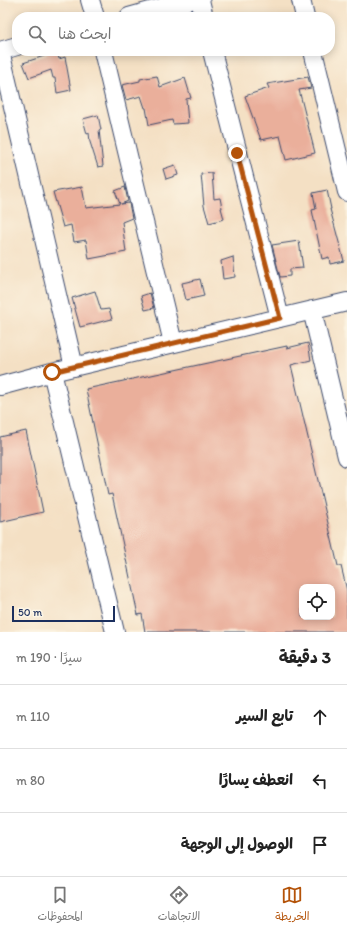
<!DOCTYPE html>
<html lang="ar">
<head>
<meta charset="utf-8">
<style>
  :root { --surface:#fff; --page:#f6f6f6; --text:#222; --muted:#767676; --line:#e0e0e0; --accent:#b45309 }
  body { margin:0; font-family:Itim,"Playpen Sans Arabic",sans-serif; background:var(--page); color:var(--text); direction:rtl }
  .controls { position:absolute; right:12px; bottom:12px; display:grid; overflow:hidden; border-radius:8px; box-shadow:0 2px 10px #0003 }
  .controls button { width:36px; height:36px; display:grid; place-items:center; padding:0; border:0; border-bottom:1px solid var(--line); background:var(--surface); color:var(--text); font:20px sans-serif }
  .scale { position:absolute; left:12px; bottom:10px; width:103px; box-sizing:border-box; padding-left:4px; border:2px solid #1b2f5e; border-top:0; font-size:11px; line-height:14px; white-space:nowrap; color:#1b2f5e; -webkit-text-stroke:3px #fcf5e5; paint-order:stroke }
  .stop { position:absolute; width:12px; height:12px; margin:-9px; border:3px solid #b45309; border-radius:50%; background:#fff }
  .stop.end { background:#b45309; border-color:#fff; box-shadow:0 1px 4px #0008 }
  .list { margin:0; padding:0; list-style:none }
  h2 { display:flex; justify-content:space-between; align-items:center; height:52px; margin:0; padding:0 16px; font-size:17px }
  h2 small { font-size:13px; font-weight:400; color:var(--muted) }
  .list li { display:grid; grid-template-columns:26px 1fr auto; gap:12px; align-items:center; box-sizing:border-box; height:64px; padding:0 16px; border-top:1px solid var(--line) }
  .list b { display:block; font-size:15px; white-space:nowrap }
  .list em { font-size:13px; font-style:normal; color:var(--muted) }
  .icon { flex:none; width:22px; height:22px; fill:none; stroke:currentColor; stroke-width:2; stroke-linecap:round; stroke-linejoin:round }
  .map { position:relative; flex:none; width:347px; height:632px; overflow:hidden; direction:ltr }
  .search { position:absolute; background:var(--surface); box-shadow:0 2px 10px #0003; left:12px; right:12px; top:12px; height:44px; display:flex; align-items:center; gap:10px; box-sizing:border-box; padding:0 14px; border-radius:16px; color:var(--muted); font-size:15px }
  .sheet { height:244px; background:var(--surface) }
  nav { display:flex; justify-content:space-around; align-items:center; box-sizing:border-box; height:56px; border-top:1px solid var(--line); background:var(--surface); font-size:11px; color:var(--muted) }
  nav a { display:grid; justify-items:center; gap:2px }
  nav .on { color:var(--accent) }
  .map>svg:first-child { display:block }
</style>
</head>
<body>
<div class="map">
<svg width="347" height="632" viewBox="0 0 347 632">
  <rect width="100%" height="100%" fill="#fcf5e5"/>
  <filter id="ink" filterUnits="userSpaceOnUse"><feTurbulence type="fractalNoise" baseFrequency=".025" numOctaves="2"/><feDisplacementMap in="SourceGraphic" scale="8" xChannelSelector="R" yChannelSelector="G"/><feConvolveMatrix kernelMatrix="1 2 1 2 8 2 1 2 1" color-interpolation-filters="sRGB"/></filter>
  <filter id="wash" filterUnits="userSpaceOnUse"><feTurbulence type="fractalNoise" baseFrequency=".012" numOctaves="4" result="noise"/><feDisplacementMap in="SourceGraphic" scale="16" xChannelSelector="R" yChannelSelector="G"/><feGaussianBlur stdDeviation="0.9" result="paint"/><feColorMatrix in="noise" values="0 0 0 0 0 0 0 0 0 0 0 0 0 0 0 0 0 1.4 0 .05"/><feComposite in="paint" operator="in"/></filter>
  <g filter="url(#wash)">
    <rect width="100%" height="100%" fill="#f4e0c4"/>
    <g id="blocks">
      <path fill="#eaaf9b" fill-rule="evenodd" d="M 46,51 L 57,51 L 59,59 L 65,57 L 71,90 L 57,93 L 55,78 L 53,78 L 51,70 L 29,78 L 23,63 L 47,55 Z
        M 157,76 L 160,87 L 185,78 L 191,98 L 186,99 L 188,123 L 173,124 L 172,120 L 149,125 L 146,108 L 145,108 L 141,96 L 126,100 L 122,85 L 140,81 L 140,79 Z
        M 308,77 L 311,88 L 299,90 L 315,153 L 286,160 L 280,136 L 261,140 L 245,96 L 269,88 L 267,84 Z
        M 98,115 L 101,130 L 99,130 L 103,166 L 98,167 L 90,142 L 89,133 L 87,134 L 83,119 Z
        M 175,165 L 178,175 L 166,179 L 163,169 Z
        M 212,173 L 214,199 L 220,198 L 222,208 L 221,208 L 224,219 L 209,223 L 204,206 L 201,174 Z
        M 82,187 L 86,208 L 120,204 L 115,191 L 125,187 L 128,201 L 121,204 L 129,203 L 132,218 L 122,222 L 126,252 L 89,259 L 86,240 L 74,242 L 71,225 L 63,227 L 53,192 Z
        M 327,190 L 331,209 L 330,209 L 344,261 L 330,264 L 329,257 L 322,259 L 312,210 L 316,209 L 313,193 Z
        M 299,241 L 303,268 L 290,269 L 290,276 L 280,277 L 272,245 Z
        M 233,257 L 235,277 L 223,279 L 221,261 Z
        M 200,279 L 204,296 L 186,300 L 182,283 Z
        M 95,291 L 101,310 L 109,309 L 112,319 L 80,327 L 72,298 Z
        M 150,293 L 154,308 L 145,310 L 141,296 Z
        M 308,343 L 311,360 L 291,365 L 338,566 L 341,566 L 347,591 L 347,632 L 145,632 L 142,614 L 138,615 L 112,494 L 108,495 L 86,389 L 287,346 L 287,348 ZM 302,587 L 332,587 L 332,617 L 302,617 Z
        M 26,431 L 43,512 L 0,522 L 0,437 Z"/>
    </g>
  </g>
  <g filter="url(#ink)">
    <use href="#blocks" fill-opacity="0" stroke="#3c4a6d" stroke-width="1"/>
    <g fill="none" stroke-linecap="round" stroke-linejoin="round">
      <defs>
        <path id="minor" d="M 90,0 L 95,17
          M 200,0 L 204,17
          M 301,0 L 305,17
          M 129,17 L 190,0
          M 0,51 L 74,367
          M 0,51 L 17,46
          M 103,51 L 173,343
          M 212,51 L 280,318
          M 313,51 L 347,192
          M 312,310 L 347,457
          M 52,372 L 115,632
          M 0,386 L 52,372 L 347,302"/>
      </defs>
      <use href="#minor" stroke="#3c4a6d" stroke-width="20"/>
      <use href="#minor" stroke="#fff" stroke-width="18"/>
    </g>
  </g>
  <g fill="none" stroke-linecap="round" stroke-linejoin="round" filter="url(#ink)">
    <path stroke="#b45309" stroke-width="5" d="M 52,372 L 280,318 L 237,153"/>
  </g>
</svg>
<div class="controls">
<button><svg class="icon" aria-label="locate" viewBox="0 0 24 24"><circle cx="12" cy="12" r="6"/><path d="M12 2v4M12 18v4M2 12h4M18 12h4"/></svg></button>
</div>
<div class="scale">50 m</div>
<div class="stop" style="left:52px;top:372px"></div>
<div class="stop end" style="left:237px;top:153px"></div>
<div class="search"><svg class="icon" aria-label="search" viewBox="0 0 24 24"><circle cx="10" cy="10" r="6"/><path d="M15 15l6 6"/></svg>ابحث هنا</div>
</div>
<section class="sheet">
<h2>3 دقيقة<small>سيرًا · 190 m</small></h2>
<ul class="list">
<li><svg class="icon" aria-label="ahead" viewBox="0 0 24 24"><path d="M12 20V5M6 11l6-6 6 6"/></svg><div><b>تابع السير</b></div><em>110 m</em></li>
<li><svg class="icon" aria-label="left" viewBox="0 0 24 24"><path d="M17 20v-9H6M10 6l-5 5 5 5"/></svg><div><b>انعطف يسارًا</b></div><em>80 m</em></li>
<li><svg class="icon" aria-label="arrive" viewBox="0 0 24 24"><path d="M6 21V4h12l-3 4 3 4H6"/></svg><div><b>الوصول إلى الوجهة</b></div></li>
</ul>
</section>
<nav>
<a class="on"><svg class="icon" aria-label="map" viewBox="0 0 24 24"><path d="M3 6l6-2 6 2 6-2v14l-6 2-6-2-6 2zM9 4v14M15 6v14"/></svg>الخريطة</a>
<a><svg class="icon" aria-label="directions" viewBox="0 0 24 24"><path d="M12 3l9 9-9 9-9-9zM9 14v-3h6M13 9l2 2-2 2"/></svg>الاتجاهات</a>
<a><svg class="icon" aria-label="saved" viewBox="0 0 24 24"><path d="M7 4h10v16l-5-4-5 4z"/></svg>المحفوظات</a>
</nav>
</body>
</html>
